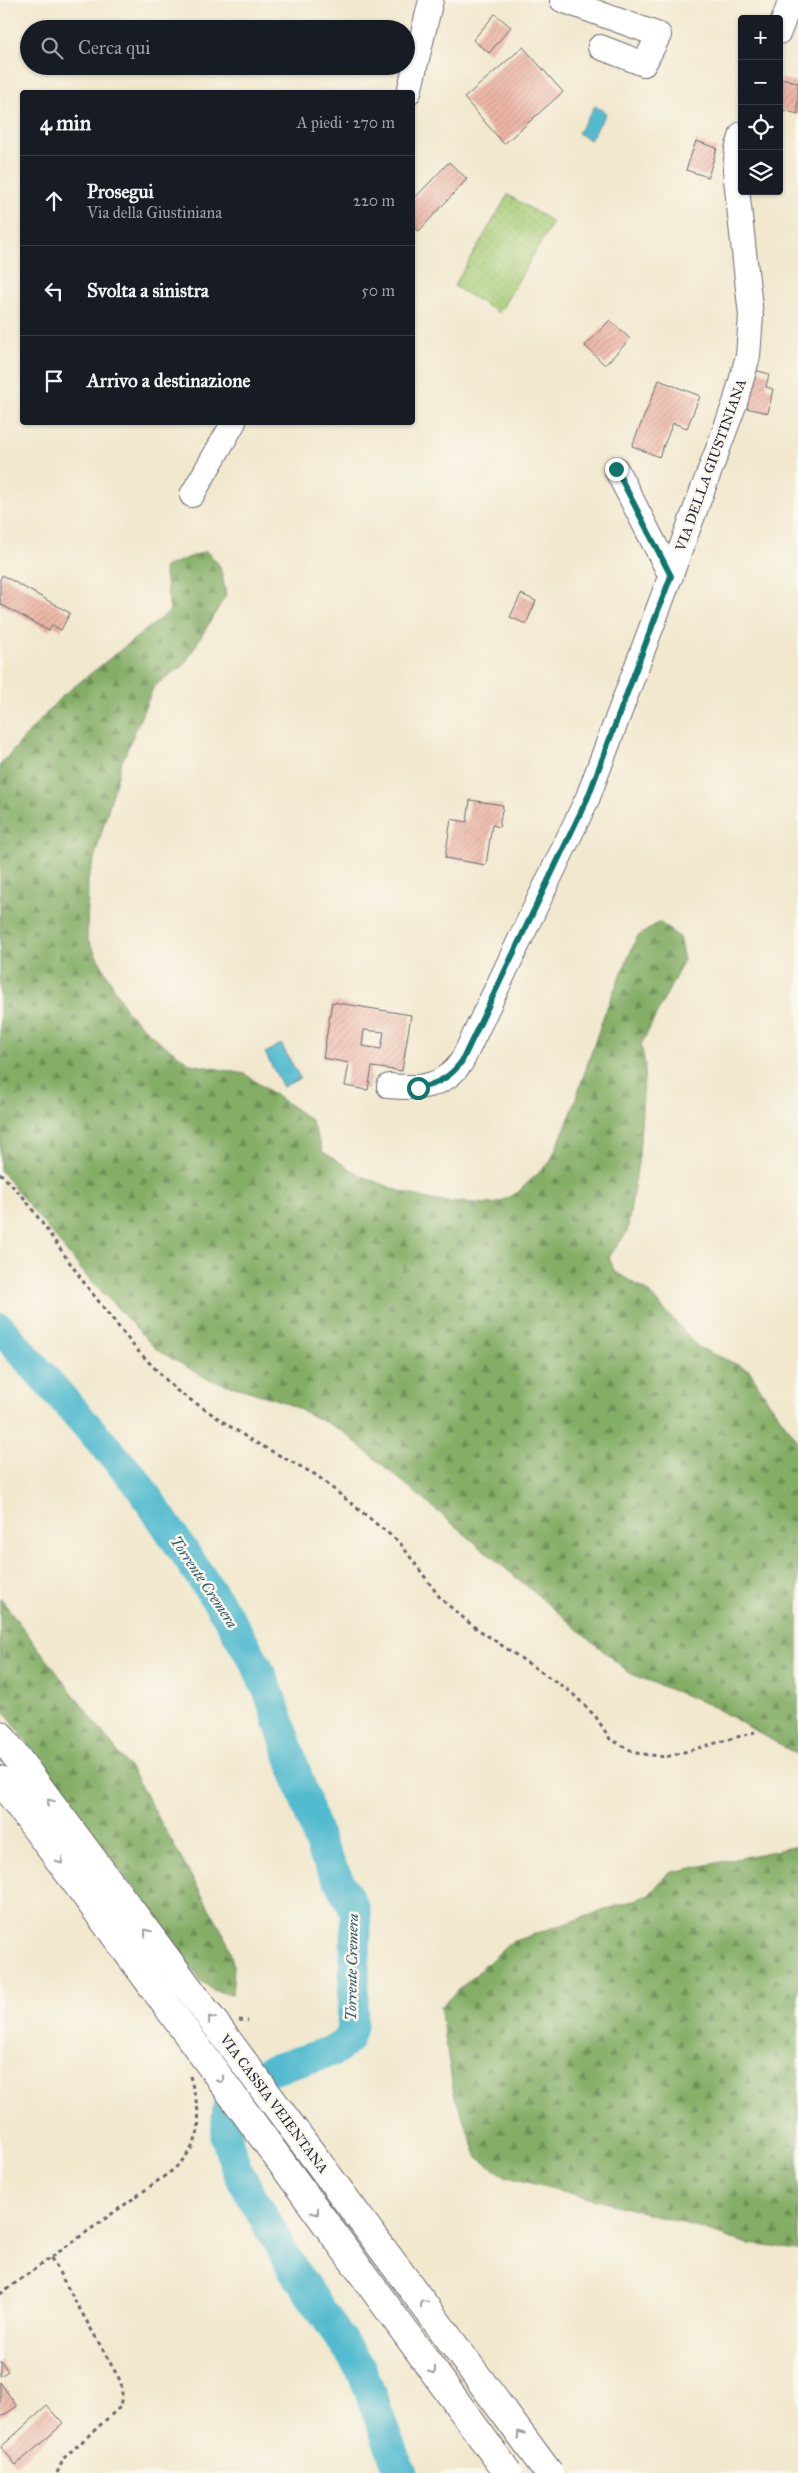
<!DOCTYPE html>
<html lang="it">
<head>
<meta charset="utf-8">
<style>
  :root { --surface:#171b24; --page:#20242c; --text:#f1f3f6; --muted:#9ea1a6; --line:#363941 }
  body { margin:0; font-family:"IM FELL Great Primer",serif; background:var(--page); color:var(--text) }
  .controls { position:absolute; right:15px; top:15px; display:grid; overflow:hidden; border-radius:5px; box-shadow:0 1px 4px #0004 }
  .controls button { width:45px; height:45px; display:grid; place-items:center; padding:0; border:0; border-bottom:1px solid var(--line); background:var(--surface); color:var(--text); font:25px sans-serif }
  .stop { position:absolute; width:15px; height:15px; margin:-11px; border:4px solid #0f766e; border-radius:50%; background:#fff }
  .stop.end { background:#0f766e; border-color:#fff; box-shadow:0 1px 5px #0008 }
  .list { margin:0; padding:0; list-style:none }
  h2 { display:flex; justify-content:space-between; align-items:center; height:65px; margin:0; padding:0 20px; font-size:21px }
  h2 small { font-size:16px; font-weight:400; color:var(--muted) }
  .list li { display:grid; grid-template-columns:32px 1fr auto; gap:15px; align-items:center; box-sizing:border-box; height:90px; padding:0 20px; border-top:1px solid var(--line) }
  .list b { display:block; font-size:19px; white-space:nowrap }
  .list p { margin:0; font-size:16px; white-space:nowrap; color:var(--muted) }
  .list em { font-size:16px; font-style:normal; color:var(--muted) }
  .icon { flex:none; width:28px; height:28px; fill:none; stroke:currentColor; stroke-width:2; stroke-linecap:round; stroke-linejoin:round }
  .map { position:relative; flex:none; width:798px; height:2473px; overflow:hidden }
  .search { position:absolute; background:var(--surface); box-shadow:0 1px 4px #0004; left:20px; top:20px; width:395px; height:55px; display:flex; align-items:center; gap:12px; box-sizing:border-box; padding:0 18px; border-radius:28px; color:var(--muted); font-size:19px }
  .panel { position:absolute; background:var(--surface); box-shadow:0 1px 4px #0004; left:20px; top:90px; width:395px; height:335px; border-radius:5px }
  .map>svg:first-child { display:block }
</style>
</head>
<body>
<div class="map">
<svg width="798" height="2473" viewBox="0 0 798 2473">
  <defs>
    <pattern id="grass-dots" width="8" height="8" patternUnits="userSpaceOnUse" patternTransform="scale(1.25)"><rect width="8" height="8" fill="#a5ca74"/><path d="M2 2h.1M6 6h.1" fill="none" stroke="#8ead65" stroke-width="1.8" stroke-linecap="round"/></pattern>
    <pattern id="forest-firs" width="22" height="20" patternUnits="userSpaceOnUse" patternTransform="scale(1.25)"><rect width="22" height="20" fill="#84ae66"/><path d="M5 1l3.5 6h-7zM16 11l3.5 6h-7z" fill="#6c8d55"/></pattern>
    <pattern id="building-hatch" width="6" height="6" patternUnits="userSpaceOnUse" patternTransform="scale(1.25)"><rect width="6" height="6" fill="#ecb5a6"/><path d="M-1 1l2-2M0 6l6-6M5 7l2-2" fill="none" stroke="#ca9b90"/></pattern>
  </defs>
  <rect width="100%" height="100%" fill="#fbf7ec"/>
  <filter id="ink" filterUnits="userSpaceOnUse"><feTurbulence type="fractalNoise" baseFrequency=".02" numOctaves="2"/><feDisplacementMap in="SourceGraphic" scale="10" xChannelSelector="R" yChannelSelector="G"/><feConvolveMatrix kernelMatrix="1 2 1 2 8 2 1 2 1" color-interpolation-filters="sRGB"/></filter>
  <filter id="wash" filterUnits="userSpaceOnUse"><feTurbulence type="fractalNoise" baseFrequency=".0096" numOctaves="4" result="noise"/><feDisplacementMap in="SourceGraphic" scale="20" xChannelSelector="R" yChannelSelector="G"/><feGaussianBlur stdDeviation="1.12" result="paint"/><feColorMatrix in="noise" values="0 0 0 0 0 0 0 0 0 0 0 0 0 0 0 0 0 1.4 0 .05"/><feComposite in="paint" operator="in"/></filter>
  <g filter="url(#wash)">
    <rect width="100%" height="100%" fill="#f1e8ce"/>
    <path fill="url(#grass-dots)" stroke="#647658" d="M 508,195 L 553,222 L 499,313 L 454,286 Z"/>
    <path fill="url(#forest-firs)" stroke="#536850" d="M 206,551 L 220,566 L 226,595 L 184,665 L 154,686 L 121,764 L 88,880 L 87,938 L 127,1012 L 156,1039 L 191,1064 L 245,1074 L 311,1120 L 323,1152 L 362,1176 L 402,1192 L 436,1201 L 494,1204 L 517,1193 L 550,1162 L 570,1116 L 605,1012 L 637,937 L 659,922 L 679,937 L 684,960 L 641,1045 L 645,1064 L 639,1156 L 627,1232 L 609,1257 L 614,1271 L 648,1292 L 698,1347 L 749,1370 L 769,1402 L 798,1441 L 798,1755 L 710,1705 L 631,1674 L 341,1430 L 282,1401 L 208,1379 L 157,1350 L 85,1274 L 0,1170 L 0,765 L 61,697 L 170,611 L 164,567 Z
      M 0,1598 L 132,1771 L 227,1940 L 234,1967 L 232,1995 L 213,1990 L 200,1980 L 0,1705 Z
      M 798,1846 L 798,2250 L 748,2244 L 674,2220 L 504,2176 L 478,2158 L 454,2094 L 440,2007 L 511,1942 L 649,1895 L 668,1873 Z"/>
    <path fill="#52bbcf" stroke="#3a6e85" d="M 595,106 L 606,113 L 590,140 L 578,133 Z
      M 281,1044 L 300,1078 L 283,1087 L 265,1053 Z"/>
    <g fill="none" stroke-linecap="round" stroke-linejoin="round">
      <path stroke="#52bbcf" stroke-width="31" d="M 0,1328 L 136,1481 L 228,1617 L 257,1666 L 269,1693 L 322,1850 L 355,1910 L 356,1927 L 352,2027 L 348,2040 L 335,2050 L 269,2071 L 242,2086 L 228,2107 L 226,2137 L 237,2170 L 291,2266 L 361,2369 L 395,2459 L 402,2473"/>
    </g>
    <g id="blocks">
      <path fill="url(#building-hatch)" fill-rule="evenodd" d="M 495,14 L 511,27 L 489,53 L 473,40 Z
        M 523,47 L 563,92 L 504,144 L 464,98 Z
        M 782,78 L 798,83 L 798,114 L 779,109 L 779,90 Z
        M 696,141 L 717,148 L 708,177 L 686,170 Z
        M 449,162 L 467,179 L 419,231 L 412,225 L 412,201 Z
        M 610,320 L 630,339 L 605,365 L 585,346 Z
        M 755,370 L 769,374 L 766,387 L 773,389 L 768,413 L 746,408 Z
        M 659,380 L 700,396 L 687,428 L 673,423 L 659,457 L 632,446 Z
        M 2,575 L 70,613 L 61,630 L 52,625 L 49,631 L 0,604 L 0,580 Z
        M 521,594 L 536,601 L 526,624 L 510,617 Z
        M 470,800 L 503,805 L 499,827 L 492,825 L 486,865 L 445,858 L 451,819 L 467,822 Z
        M 332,1002 L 411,1015 L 402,1071 L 372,1067 L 368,1090 L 345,1086 L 349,1063 L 323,1058 ZM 364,1030 L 384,1032 L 381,1049 L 362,1046 Z
        M 0,2360 L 8,2371 L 0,2376 Z
        M 0,2382 L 17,2406 L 0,2418 Z
        M 47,2406 L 63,2424 L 16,2465 L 1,2447 Z"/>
    </g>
  </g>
  <g filter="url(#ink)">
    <use href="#blocks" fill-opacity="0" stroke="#6a676e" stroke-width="1"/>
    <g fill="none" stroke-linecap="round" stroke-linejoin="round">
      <defs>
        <path id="minor" d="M 562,0 L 659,35 L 644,64 L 600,47
          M 779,32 L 791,0
          M 409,92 L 431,0
          M 616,469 L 671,576
          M 192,495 L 234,422
          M 389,1086 C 419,1089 444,1088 462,1061 L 588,797 L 735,403 L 748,356 L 751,316 L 735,170 L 737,150 L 742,134"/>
        <path id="highway" d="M 0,1735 L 176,1971
          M 0,1780 L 151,1984"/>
      </defs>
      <use href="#minor" stroke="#6a676e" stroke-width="26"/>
      <use href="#highway" stroke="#6a676e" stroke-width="30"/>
      <path stroke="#6a676e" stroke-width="3" stroke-dasharray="4 4" stroke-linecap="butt" d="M 0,1173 L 25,1199 L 85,1284 L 136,1349 L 176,1390 L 249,1439 L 316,1475 L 400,1543 L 441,1599 L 473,1626 L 571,1692 L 596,1717 L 610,1739 L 636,1753 L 666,1757 L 755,1732
        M 239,2020 L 248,2021
        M 51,2258 L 121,2382 L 122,2394 L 120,2407 L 64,2458 L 57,2473
        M 0,2294 L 173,2170 C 207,2138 201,2119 190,2076"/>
      <use href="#minor" stroke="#fff" stroke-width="24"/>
      <use href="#highway" stroke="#fff" stroke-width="28"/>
      <defs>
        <path id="highway-bridge" d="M 176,1971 L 549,2473
          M 151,1984 L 508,2473"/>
      </defs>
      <use href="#highway-bridge" stroke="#6a676e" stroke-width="30" stroke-linecap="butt"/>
      <use href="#highway-bridge" stroke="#fff" stroke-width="28"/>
    </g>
    <defs><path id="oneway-chevron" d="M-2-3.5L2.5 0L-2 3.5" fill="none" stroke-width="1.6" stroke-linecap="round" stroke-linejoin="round" transform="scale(1.25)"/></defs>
    <g stroke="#9c9ca7">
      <use href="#oneway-chevron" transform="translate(50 1802) rotate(-127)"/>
      <use href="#oneway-chevron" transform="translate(60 1861) rotate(54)"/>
      <use href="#oneway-chevron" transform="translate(147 1932) rotate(-127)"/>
      <use href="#oneway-chevron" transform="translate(211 2019) rotate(-127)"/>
      <use href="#oneway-chevron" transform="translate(221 2080) rotate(54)"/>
      <use href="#oneway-chevron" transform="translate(316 2212) rotate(54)"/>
      <use href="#oneway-chevron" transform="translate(423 2303) rotate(-127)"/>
      <use href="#oneway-chevron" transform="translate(433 2371) rotate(54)"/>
      <use href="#oneway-chevron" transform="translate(520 2434) rotate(-126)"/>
    </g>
  </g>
  <g fill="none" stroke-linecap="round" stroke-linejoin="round" filter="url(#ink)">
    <path stroke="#0f766e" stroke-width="6" d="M 418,1088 C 437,1085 451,1077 462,1061 L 588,797 L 671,576 L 616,469"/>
  </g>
  <g text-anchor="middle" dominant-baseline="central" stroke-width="5" stroke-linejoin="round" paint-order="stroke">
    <g font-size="14" fill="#22223b" stroke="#fbf7ec">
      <text transform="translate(711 465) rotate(-70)">VIA DELLA GIUSTINIANA</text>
      <text transform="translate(274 2104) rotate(53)">VIA CASSIA VEIENTANA</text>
    </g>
    <g font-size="15" font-style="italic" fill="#33586f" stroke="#fbf7ec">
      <text transform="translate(204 1582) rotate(56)">Torrente Cremera</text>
      <text transform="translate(352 1967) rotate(-89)">Torrente Cremera</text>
    </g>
  </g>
</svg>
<div class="controls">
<button>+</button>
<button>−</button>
<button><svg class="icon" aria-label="locate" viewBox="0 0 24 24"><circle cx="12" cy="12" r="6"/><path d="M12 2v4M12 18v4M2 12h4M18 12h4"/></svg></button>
<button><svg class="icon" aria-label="layers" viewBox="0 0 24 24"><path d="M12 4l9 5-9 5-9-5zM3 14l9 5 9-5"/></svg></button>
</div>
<div class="stop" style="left:418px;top:1088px"></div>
<div class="stop end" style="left:616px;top:469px"></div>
<div class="search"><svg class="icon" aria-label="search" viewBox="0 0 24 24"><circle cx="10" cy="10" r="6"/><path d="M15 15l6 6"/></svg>Cerca qui</div>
<section class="panel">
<h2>4 min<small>A piedi · 270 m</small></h2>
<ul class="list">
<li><svg class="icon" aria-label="ahead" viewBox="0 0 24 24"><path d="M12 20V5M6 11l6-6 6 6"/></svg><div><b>Prosegui</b><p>Via della Giustiniana</p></div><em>220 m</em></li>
<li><svg class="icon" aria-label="left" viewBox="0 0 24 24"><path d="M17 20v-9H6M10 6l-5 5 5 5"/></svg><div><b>Svolta a sinistra</b></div><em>50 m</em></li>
<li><svg class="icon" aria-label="arrive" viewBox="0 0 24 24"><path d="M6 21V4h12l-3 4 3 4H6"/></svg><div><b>Arrivo a destinazione</b></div></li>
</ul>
</section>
</div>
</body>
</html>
